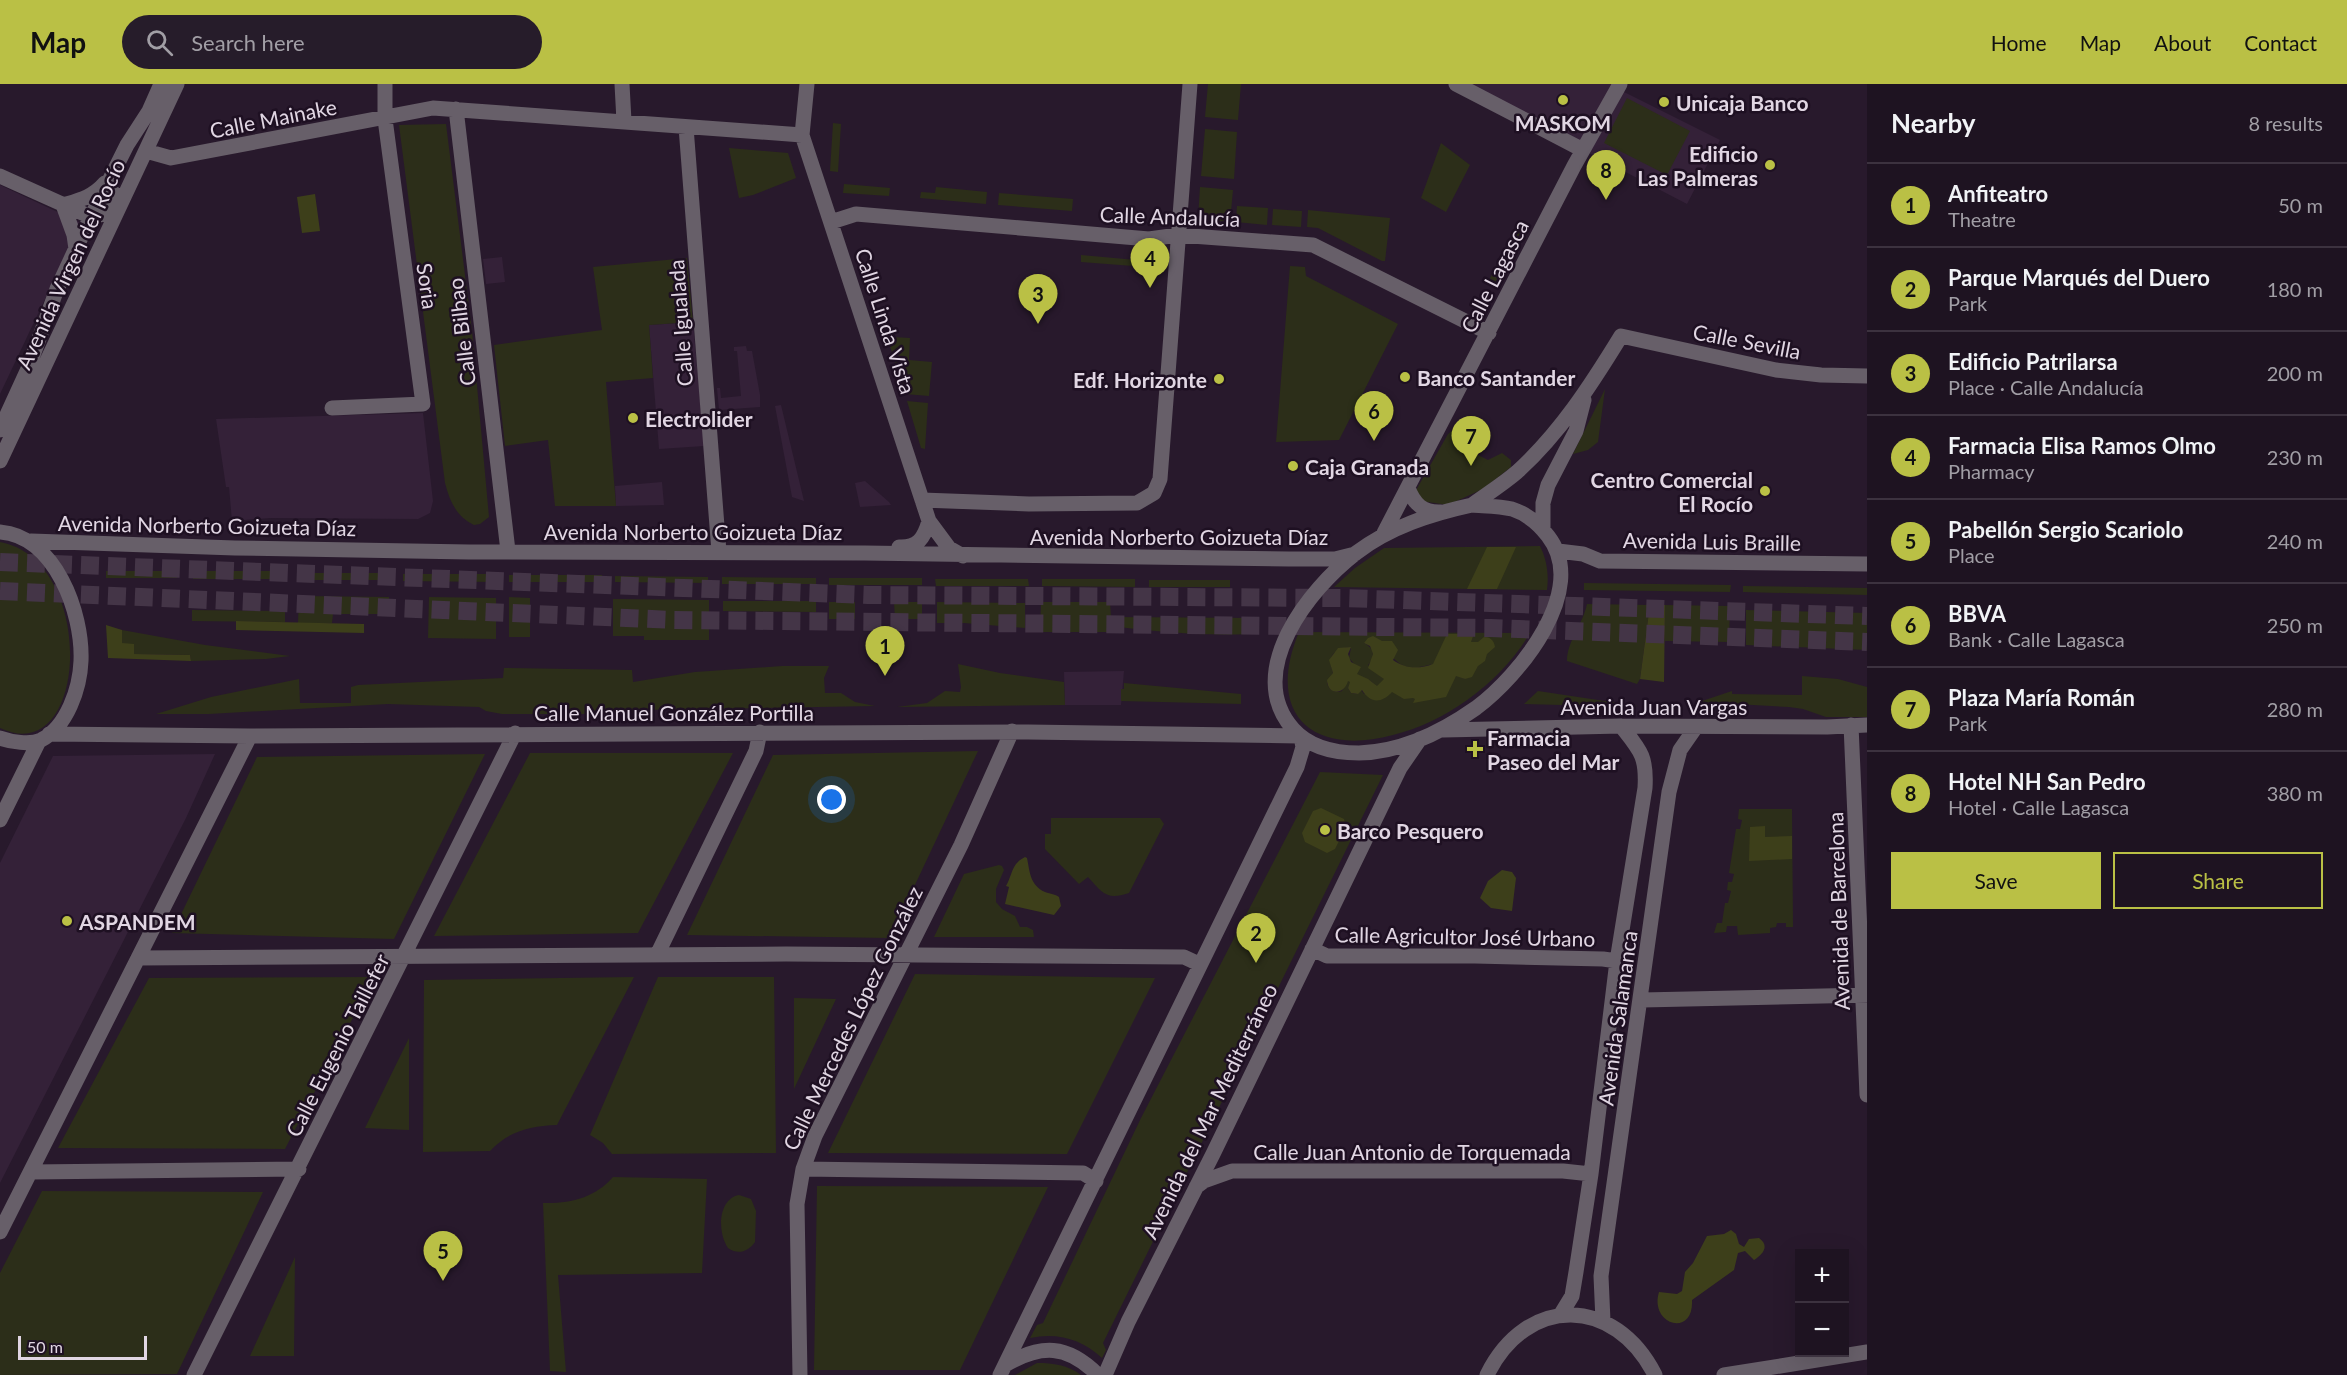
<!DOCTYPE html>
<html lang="en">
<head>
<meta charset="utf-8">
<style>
  :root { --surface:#1e1321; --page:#261c2a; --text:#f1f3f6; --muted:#a19ea5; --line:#3c323f; --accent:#bac045 }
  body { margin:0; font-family:Lato,sans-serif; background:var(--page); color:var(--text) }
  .controls { position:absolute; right:18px; bottom:18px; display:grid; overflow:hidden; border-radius:0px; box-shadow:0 6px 24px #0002 }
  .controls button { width:54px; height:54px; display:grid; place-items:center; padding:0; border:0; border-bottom:2px solid var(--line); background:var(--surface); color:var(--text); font:30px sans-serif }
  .scale { position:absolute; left:18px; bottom:15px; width:129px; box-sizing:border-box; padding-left:6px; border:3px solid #e1d6e3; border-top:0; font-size:16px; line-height:21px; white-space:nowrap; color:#e1d6e3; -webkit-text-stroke:4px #1e1022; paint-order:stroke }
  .you { position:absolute; left:832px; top:716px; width:21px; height:21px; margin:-15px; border:4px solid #fff; border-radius:50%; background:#1a73e8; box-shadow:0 0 0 9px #1a73e833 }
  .badge { display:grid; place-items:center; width:39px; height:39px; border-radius:50%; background:var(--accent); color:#111; font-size:20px; font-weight:700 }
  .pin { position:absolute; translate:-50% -50px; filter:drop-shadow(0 2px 3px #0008) }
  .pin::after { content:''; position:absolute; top:32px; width:21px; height:18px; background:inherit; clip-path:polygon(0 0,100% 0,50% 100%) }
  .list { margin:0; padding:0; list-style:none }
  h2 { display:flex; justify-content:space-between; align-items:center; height:78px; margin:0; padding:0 24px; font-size:26px }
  h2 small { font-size:20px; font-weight:400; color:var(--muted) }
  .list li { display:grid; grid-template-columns:39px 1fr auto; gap:18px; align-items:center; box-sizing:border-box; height:84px; padding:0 24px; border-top:2px solid var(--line) }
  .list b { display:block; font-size:22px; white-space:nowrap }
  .list p { margin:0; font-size:20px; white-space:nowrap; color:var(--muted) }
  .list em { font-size:20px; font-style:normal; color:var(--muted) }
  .actions { display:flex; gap:12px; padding:18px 24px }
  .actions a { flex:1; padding:14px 0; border:2px solid var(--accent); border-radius:0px; text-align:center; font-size:21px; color:var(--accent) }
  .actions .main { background:var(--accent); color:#111 }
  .icon { flex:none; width:33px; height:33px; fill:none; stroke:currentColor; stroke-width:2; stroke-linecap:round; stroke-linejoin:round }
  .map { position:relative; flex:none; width:1867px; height:1291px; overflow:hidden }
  header { display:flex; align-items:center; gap:36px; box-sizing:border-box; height:84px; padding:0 30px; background:var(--accent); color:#111 }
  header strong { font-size:28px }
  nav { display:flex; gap:33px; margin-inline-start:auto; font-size:21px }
  .search { width:420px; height:54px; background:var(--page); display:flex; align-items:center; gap:15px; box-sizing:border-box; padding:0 21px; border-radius:33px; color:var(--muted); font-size:22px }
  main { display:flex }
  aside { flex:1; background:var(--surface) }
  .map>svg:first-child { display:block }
</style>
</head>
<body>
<header>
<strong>Map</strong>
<div class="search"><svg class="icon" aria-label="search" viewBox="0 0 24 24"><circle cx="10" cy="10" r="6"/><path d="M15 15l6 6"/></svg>Search here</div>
<nav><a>Home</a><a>Map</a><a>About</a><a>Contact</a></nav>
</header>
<main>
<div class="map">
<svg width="1867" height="1291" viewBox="0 0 1867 1291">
  <rect width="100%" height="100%" fill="#28192c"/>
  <path fill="#342138" d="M 1456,0 L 1620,0 L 1618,5 L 1720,56 L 1687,120 Z
    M 0,101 L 81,139 L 0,310 Z
    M 502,173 L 505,198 L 486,200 L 483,175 Z
    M 693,238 L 704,362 L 659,365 L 649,241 Z
    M 746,262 L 747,267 L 752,267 L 760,311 L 760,323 L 719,326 L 717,304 L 720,304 L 721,314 L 741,312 L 737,267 L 734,267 L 734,263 Z
    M 781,321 L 804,417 L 792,413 L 775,322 Z
    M 423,329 L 433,417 L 430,429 L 418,435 L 270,434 L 232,437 L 229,403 L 226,403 L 216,335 Z
    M 865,397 L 889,418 L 891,421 L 860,423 L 855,399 Z
    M 662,398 L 664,421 L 616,422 L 615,402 Z
    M 1124,587 L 1121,621 L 1065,621 L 1064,588 Z
    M 215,670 L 186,734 L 0,1099 L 0,779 L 53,672 Z"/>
  <path fill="#2c2e19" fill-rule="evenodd" d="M 1208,0 L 1241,0 L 1238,36 L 1205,33 Z
    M 1627,14 L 1690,47 L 1667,91 L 1604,59 Z
    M 833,39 L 841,40 L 838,88 L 830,87 Z
    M 446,40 L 472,247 L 489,433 L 480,440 L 474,441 C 456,432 450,418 445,399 L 399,41 Z
    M 1205,45 L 1237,48 L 1234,95 L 1201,92 Z
    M 1441,59 L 1470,81 L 1446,128 L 1421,114 Z
    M 729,64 L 788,69 L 796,94 L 753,111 L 739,114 Z
    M 844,100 L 890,104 L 889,112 L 843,109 Z
    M 936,103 L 987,108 L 986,120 L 920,114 L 921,108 L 935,109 Z
    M 1200,103 L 1233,106 L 1230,138 L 1198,135 Z
    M 999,109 L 1073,115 L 1072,127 L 998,121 Z
    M 1237,122 L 1268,124 L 1267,141 L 1236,138 Z
    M 1273,125 L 1302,127 L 1301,143 L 1272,141 Z
    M 1308,126 L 1390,134 L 1385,177 L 1382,177 L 1318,144 L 1307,143 Z
    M 1515,146 L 1520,149 L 1493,203 L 1487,200 Z
    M 1081,171 L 1147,177 L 1146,183 L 1081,178 Z
    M 687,174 L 693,238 L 649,241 L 653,294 L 606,298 L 616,422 L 555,422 L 548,356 L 505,362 L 494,261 L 602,246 L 593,183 Z
    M 1290,182 L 1305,183 L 1306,192 L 1398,240 L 1339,356 L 1276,358 Z
    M 893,253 L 910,254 L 909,276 L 932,278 L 929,312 L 905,310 L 889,259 L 894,258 Z
    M 1605,305 L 1598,358 L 1588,366 L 1573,370 Z
    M 907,317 L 928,319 L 925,365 L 921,364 Z
    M 1454,345 L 1458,347 L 1452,358 L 1488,376 L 1502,369 L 1511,376 L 1511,383 L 1483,405 L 1448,421 L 1421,417 L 1415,408 L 1448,350 Z
    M 0,458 C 98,476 89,687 0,644 Z
    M 1540,462 C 1547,476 1549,491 1547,506 L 1334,503 L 1355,484 L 1384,464 Z
    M 106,487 L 177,487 L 177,494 L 106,494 Z
    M 192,487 L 285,487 L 285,495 L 193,495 Z
    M 298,489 L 390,489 L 390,496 L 298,496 Z
    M 403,490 L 496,490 L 496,498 L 403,497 Z
    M 509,491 L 602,491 L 602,498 L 509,498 Z
    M 615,492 L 708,493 L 708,499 L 615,498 Z
    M 722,493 L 816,494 L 816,500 L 722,500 Z
    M 922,494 L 922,501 L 829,501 L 829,494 Z
    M 935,495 L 1028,495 L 1029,502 L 936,502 Z
    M 1042,495 L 1135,495 L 1135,503 L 1042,502 Z
    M 1149,496 L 1230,496 L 1230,503 L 1149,503 Z
    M 1584,499 L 1731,501 L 1730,508 L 1584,506 Z
    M 1743,502 L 1867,504 L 1867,511 L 1743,508 Z
    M 299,512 L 389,513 L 389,530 L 333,530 L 332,539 L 298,539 Z
    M 429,513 L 496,514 L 496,555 L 428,554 Z
    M 509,513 L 530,514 L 530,553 L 509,553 Z
    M 613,515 L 709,516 L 709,556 L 644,556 L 644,552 L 613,552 Z
    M 723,517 L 816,517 L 816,528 L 723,527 Z
    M 829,518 L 855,518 L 855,535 L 829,535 Z
    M 894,518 L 922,518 L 922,535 L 895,535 Z
    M 937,518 L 1025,519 L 1025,544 L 964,539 L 937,539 Z
    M 1041,518 L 1110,518 L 1111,533 L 1256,534 L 1248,550 C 1202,552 1157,548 1111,542 L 1109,548 L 1040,548 Z
    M 1587,520 L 1650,521 L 1640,595 L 1637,600 L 1567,577 C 1567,557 1583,540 1587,520 Z
    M 1665,521 L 1730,522 L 1729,558 L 1665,557 Z
    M 192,526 L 285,527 L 285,538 L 192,537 Z
    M 1746,526 L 1867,529 L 1867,566 L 1746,561 Z
    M 122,546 L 205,561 L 290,572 L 266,575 L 191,577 L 190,571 L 134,570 L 122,559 Z
    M 1299,548 L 1530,549 C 1502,597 1447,638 1393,651 C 1311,673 1265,629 1299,548 ZM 1474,551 L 1470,559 L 1478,558 L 1478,582 L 1465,595 L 1433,580 ZM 1381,558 C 1396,580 1404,589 1432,580 L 1391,608 L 1364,610 L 1361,606 L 1357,610 L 1351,609 L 1348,604 L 1351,597 L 1347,596 L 1342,607 C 1335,610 1329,606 1327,599 L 1333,589 C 1328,572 1331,567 1349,563 L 1351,564 L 1349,574 L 1357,583 L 1356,591 L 1372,598 L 1377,603 L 1385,595 L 1368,581 C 1376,573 1374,564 1364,559 Z
    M 958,580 L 1000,589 L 1064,598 L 1065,621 L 897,623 L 927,619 L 945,607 L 960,608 L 961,603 Z
    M 782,582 L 829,582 L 824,594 L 825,609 L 841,609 L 855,618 L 875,622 L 640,626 L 632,630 L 502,630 L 486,627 L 479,623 L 388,620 L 209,630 L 156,630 L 211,613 L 299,595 L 300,619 L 351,619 L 351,603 L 358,601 L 503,594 L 504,584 L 632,586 L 633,598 L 695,588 Z
    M 1802,592 L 1838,595 L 1867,603 L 1867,633 L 1826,633 L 1803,625 L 1789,623 L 1699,618 L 1732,607 L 1732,610 L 1802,611 Z
    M 1124,599 L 1241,610 L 1241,620 L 1121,617 L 1121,605 L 1124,605 Z
    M 1538,607 L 1638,622 L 1595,627 L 1562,621 L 1524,620 Z
    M 978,667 L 890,854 L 687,851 L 773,671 Z
    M 530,669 L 733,669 L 638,849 L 434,852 Z
    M 485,670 L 394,855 L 172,849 L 257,673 Z
    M 1320,688 L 1383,691 L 1103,1259 L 1106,1266 L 1102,1274 C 1082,1255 1057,1248 1030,1254 L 1037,1241 L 1043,1239 L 1141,1034 Z
    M 1739,725 L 1792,725 L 1793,843 L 1786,843 L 1786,839 L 1777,839 L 1776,843 L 1770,844 L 1770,849 L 1738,851 L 1737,842 L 1727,842 L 1726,848 L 1714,849 L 1717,839 L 1722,839 L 1725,819 L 1728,819 L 1731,807 L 1727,806 L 1728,798 L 1732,798 L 1734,790 L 1729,789 L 1736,745 L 1740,745 L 1742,736 L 1738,735 Z
    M 1051,734 L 1160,734 L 1164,740 L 1129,809 C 1106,817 1102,808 1088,793 L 1079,800 L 1045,765 L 1045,750 L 1051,750 Z
    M 999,781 L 1002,782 L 1004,786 L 996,805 L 996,818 L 1002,825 L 1015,832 L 1020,843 L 1027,843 L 1033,846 L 1034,853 L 934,853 L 964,790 Z
    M 915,890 L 1155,894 L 1067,1070 L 828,1069 Z
    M 374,893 L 285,1065 L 58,1064 L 149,894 Z
    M 634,893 L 557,1041 C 530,1042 509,1047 490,1067 L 423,1068 L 424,896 Z
    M 658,893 L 774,893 L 776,1069 L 612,1070 L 603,1059 L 590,1051 Z
    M 794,914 L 836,915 L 794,1005 Z
    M 409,954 L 409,1046 L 365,1044 Z
    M 613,1093 L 707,1095 L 702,1189 L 558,1191 L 566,1288 L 550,1287 L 543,1119 C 569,1120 595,1114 613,1093 Z
    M 817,1102 L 1048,1103 L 960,1286 L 814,1286 Z
    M 42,1107 L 263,1108 L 177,1290 L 0,1291 L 0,1189 Z
    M 739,1111 L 751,1115 L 756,1127 L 755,1158 C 748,1168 738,1171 728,1164 C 717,1148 718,1115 739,1111 Z
    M 295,1173 L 294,1272 L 250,1272 Z
    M 1037,1279 C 1053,1279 1068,1281 1081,1291 L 1015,1291 Z"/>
  <path fill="#3d3f1a" d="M 315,110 L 320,147 L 302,149 L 297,113 Z
    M 1487,463 L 1516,463 L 1497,505 L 1467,505 Z
    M 1650,521 L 1665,521 L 1664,598 L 1640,595 Z
    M 236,537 L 364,540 L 364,549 L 236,546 Z
    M 106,541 L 122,546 L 122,559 L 134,560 L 134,570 L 190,571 L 191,577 L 108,574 Z
    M 1447,550 L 1474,550 L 1471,558 L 1478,558 L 1484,553 C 1490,553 1494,556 1495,563 L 1487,570 L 1485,577 L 1478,582 L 1472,593 L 1465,595 L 1456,592 L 1446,613 L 1413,619 L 1415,615 L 1413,614 L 1404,615 L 1392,608 C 1381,620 1370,619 1362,606 L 1358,610 L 1351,609 L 1348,604 L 1350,598 L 1348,597 C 1344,611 1328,612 1327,596 L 1333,589 L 1329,576 L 1338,564 L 1351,563 L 1348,570 L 1351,578 L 1361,583 L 1357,590 L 1368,595 L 1377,602 L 1384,595 L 1368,584 L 1373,570 L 1370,562 L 1364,559 L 1368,554 L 1373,552 L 1382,557 L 1392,557 L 1398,566 L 1393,576 C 1405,585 1420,585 1433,580 Z
    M 1321,724 L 1344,735 L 1346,743 L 1335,765 L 1327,769 L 1305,758 L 1302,749 L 1313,727 Z
    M 1765,742 L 1765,753 L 1792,752 L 1792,775 L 1749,777 L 1750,743 Z
    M 1025,773 L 1027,774 C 1030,789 1030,801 1045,808 C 1051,810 1055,810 1059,813 L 1061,822 L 1054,831 L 1005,820 L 1009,803 L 1006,802 C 1013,790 1011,780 1025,773 Z
    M 1502,786 L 1512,788 L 1516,794 L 1512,827 L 1491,824 L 1480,814 L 1488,797 Z
    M 1731,1146 L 1736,1150 L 1739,1160 L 1744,1163 L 1749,1155 L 1759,1154 C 1770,1162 1763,1170 1754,1176 L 1745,1167 L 1738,1169 L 1734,1186 L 1692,1216 C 1694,1254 1649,1241 1659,1208 L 1677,1210 L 1682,1207 L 1685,1188 L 1693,1179 L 1707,1152 L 1724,1150 Z"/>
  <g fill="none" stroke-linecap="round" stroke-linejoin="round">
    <path stroke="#443547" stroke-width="18" stroke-dasharray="18 9" stroke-linecap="butt" d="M 0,478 L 868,511 L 1342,514 L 1867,532
      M 0,507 L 674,536 L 1491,544 L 1867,558"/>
    <path stroke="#675f69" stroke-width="15" d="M 622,0 L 624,37
      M 807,0 L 802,51 L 929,437 L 949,464 L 963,472
      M 1456,0 L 1583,66
      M 456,25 L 508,467
      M 686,43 L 719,468
      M 146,67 L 171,74 L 433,24 L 802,51
      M 0,92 L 91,133 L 104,130 L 115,110
      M 63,121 C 80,116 93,113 105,99
      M 63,121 L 74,151 L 76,165
      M 831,138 L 856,130 L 1149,155 L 1178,151 L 1313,161 L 1489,249
      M 332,324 L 423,320 L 385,35 L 385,0
      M 0,346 L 28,285 L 57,205 L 83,149 L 127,61 L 149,27 L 161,0
      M 0,377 L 177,0
      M 1408,404 C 1414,420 1423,429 1441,428
      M 922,416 L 1029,420 L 1137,419 L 1154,409 L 1160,395 L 1190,0
      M 1472,421 C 1485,422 1500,422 1512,425 C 1527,430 1539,440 1548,452 C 1590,506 1519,592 1476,624 C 1442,648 1401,668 1359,669 C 1335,669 1309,663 1293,645 C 1243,588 1309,505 1356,469 C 1390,443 1431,430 1472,421 Z
      M 1472,421 C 1487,410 1503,400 1517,388 C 1560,349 1591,301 1621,252 L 1776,286 L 1821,291 L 1867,292
      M 1543,446 L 1543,419 L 1548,401 L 1576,347 L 1584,316
      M 0,448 C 55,452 83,529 81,577 C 80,604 67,643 41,656 C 30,661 11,658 0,654
      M 1384,449 L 1574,82 L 1620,0
      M 31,457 L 235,464 L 469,468 L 865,469 L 1289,475 L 1335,475 L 1355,470
      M 899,463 C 918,464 924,454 929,437
      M 1558,467 L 1583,470 L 1600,477 L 1867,480
      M 1851,641 L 1867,1011
      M 1443,646 L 1621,642 L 1827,643 L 1867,641
      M 49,650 L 250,652 L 1028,648 L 1299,652
      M 0,736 L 39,657
      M 1312,865 L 1327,872 L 1475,872 L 1603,875 L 1617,877
      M 657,871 L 756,667 L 760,648
      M 138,874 L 786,870 L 1184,873 L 1199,880
      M 1642,916 L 1867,911
      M 803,1085 L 1083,1089 L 1096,1097
      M 31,1088 L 299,1085
      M 1196,1103 L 1204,1097 L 1232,1087 L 1563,1087 L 1591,1090
      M 0,1148 L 250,652
      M 1561,1230 L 1572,1212 L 1576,1188 L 1591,1090 L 1617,877 L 1645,704 C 1647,672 1640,666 1621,642
      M 1603,1237 L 1601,1192 L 1669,708 L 1680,666 L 1696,643
      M 1005,1281 C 1041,1260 1067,1260 1098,1291
      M 194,1291 L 515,649
      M 800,1291 L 797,1120 L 803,1085 L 815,1052 L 961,761 L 1012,647
      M 1000,1291 L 1297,683 L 1303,663 L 1301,653
      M 1105,1291 L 1128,1238 L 1213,1070 L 1400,684 L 1420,655
      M 1487,1291 C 1527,1210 1615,1212 1655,1291
      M 1724,1291 L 1867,1268"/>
  </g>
  <g fill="#bac045" stroke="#1e1022" stroke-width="2">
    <circle cx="1563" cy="16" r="6"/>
    <circle cx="1664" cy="18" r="6"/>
    <circle cx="1770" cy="81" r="6"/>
    <circle cx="1405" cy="293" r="6"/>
    <circle cx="1219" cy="295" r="6"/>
    <circle cx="633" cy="334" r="6"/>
    <circle cx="1293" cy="382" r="6"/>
    <circle cx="1765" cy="407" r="6"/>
    <path d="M1472 656h6v6h6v6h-6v6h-6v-6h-6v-6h6z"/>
    <circle cx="1325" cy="746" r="6"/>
    <circle cx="67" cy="837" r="6"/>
  </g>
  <g text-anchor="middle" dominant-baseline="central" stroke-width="5" stroke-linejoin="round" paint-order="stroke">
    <g font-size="21" font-weight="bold" fill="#e1d6e3" stroke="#1e1022" text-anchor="start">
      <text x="1676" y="18">Unicaja Banco</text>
      <text x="1563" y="38" text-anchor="middle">MASKOM</text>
      <text x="1758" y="69" text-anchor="end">Edificio<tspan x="1758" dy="24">Las Palmeras</tspan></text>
      <text x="1417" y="293">Banco Santander</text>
      <text x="1207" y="295" text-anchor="end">Edf. Horizonte</text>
      <text x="645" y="334">Electrolider</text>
      <text x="1305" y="382">Caja Granada</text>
      <text x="1753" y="395" text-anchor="end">Centro Comercial<tspan x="1753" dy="24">El Rocío</tspan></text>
      <text x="1487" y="653">Farmacia<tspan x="1487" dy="24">Paseo del Mar</tspan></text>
      <text x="1337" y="746">Barco Pesquero</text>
      <text x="79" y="837">ASPANDEM</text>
    </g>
    <g font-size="21" fill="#e1d6e3" stroke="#1e1022">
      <text transform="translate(273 34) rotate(-11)">Calle Mainake</text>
      <text transform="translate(1170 132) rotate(2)">Calle Andalucía</text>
      <text transform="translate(70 180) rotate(-65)">Avenida Virgen del Rocío</text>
      <text transform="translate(1494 192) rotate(-63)">Calle Lagasca</text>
      <text transform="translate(428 202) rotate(82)">Soria</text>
      <text transform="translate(886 237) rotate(72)">Calle Linda Vista</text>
      <text transform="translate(680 239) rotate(-94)">Calle Igualada</text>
      <text transform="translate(461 248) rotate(-97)">Calle Bilbao</text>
      <text transform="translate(1747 257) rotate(11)">Calle Sevilla</text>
      <text transform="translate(207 441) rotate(1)">Avenida Norberto Goizueta Díaz</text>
      <text x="693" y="447">Avenida Norberto Goizueta Díaz</text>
      <text x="1179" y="452">Avenida Norberto Goizueta Díaz</text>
      <text transform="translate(1712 457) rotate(1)">Avenida Luis Braille</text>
      <text x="1654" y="622">Avenida Juan Vargas</text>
      <text x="674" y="628">Calle Manuel González Portilla</text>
      <text transform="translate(1838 827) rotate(-92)">Avenida de Barcelona</text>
      <text transform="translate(1465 852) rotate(1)">Calle Agricultor José Urbano</text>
      <text transform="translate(852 934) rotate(-64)">Calle Mercedes López González</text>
      <text transform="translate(1617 934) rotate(-82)">Avenida Salamanca</text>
      <text transform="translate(337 961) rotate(-63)">Calle Eugenio Taillefer</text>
      <text transform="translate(1209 1027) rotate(-64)">Avenida del Mar Mediterráneo</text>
      <text x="1412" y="1067">Calle Juan Antonio de Torquemada</text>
    </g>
  </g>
</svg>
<div class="controls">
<button>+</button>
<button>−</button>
</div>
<div class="scale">50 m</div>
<div class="you"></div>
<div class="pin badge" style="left:885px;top:592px">1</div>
<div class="pin badge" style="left:1256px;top:879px">2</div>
<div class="pin badge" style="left:1038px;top:240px">3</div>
<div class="pin badge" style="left:1150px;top:204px">4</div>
<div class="pin badge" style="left:443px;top:1197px">5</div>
<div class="pin badge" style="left:1374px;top:357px">6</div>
<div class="pin badge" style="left:1471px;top:382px">7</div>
<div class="pin badge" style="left:1606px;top:116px">8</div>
</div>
<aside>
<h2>Nearby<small>8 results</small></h2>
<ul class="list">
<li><span class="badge">1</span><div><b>Anfiteatro</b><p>Theatre</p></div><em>50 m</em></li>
<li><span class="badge">2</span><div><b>Parque Marqués del Duero</b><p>Park</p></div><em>180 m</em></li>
<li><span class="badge">3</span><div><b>Edificio Patrilarsa</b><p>Place · Calle Andalucía</p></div><em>200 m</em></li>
<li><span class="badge">4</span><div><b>Farmacia Elisa Ramos Olmo</b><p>Pharmacy</p></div><em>230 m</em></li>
<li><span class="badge">5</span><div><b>Pabellón Sergio Scariolo</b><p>Place</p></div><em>240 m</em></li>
<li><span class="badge">6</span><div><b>BBVA</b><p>Bank · Calle Lagasca</p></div><em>250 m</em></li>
<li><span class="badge">7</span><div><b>Plaza María Román</b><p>Park</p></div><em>280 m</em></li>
<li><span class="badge">8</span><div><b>Hotel NH San Pedro</b><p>Hotel · Calle Lagasca</p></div><em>380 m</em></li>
</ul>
<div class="actions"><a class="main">Save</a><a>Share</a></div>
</aside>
</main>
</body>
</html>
